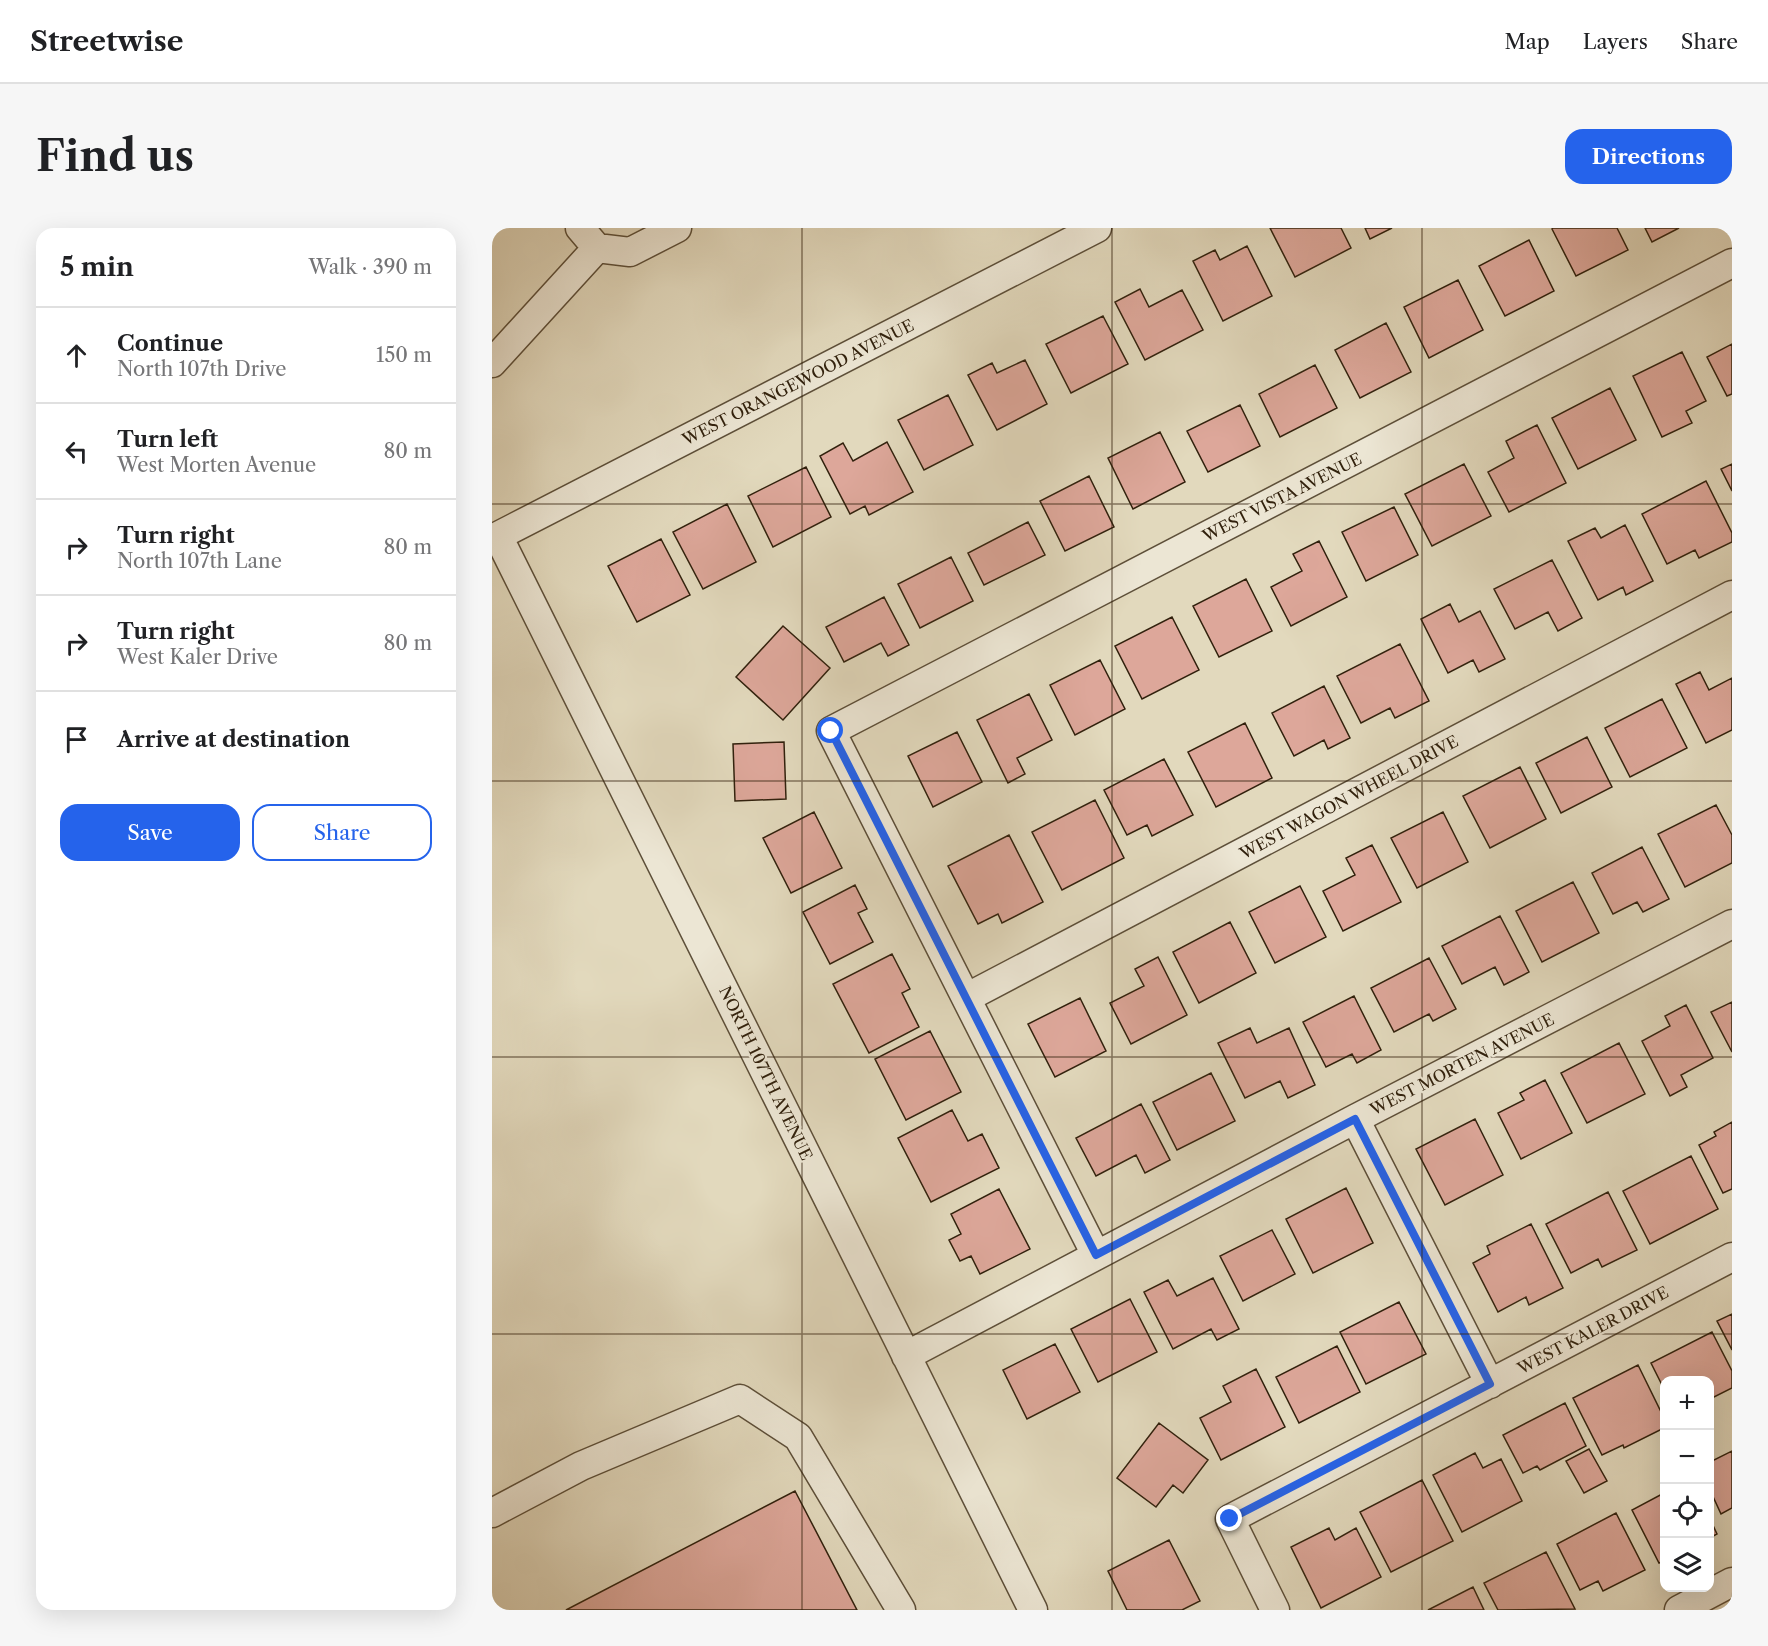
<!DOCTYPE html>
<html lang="en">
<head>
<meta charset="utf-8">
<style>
  :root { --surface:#fff; --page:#f6f6f6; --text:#202124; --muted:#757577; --line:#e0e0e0; --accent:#2563eb }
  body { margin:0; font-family:"Libre Caslon Text",serif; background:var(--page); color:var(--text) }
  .controls { position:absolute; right:18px; bottom:18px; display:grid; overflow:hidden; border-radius:12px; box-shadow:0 6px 24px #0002 }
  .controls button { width:54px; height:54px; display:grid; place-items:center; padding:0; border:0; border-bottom:2px solid var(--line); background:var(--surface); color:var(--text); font:30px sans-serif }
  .stop { position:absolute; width:18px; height:18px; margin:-14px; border:4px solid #2563eb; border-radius:50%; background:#fff }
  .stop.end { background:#2563eb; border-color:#fff; box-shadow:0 2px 6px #0008 }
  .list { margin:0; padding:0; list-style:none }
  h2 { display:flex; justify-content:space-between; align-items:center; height:78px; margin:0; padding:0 24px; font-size:26px }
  h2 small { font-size:20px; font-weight:400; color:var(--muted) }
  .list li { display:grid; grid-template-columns:39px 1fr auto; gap:18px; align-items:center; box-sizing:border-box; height:96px; padding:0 24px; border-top:2px solid var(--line) }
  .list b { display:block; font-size:22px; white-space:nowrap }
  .list p { margin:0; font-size:20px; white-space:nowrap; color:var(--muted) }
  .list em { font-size:20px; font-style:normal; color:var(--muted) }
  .actions { display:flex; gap:12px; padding:18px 24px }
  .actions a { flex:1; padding:14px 0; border:2px solid var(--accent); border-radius:18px; text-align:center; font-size:21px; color:var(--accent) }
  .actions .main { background:var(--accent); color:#fff }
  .icon { flex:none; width:33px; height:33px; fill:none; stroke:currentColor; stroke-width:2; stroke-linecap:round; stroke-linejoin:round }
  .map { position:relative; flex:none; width:1240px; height:1382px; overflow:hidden; border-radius:18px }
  header { display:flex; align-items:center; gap:36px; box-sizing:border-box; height:84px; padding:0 30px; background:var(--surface); border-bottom:2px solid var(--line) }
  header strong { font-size:28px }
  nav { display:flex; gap:33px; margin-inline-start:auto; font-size:21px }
  .intro { display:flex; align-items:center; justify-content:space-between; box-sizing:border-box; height:144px; padding:0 36px }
  h1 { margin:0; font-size:42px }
  .button { padding:15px 27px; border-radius:18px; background:var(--accent); color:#fff; font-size:21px; font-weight:700 }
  main { display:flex; gap:36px; padding:0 36px }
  aside { flex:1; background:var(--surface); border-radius:18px; box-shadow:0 6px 24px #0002 }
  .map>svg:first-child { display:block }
</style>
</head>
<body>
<header>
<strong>Streetwise</strong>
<nav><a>Map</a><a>Layers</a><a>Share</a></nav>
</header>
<div class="intro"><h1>Find us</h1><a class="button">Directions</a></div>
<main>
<aside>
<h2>5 min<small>Walk · 390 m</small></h2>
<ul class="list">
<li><svg class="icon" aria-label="ahead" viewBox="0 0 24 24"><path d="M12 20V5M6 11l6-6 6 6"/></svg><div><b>Continue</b><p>North 107th Drive</p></div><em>150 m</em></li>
<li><svg class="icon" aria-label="left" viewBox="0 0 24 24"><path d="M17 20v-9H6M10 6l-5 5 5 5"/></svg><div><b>Turn left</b><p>West Morten Avenue</p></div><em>80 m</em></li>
<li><svg class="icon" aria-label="right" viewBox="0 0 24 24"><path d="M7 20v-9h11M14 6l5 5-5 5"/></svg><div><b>Turn right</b><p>North 107th Lane</p></div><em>80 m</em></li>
<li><svg class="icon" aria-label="right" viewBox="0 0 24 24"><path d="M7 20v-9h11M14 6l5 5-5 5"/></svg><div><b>Turn right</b><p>West Kaler Drive</p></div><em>80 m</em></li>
<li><svg class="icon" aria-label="arrive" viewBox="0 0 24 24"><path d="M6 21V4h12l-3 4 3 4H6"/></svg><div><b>Arrive at destination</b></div></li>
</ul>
<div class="actions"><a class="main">Save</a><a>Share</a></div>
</aside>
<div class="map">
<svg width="1240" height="1382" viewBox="0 0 1240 1382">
  <rect width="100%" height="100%" fill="#e2d9bd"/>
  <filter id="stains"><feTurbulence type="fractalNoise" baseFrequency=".00333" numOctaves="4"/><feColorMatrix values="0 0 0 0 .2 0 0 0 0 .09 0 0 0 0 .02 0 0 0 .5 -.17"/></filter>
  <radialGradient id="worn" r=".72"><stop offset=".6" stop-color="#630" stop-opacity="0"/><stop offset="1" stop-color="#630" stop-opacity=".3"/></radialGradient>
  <path fill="#dda79a" stroke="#31210d" stroke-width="1.5" d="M 778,0 L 849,0 L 859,20 L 803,49 Z
    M 873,0 L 900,0 L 878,11 Z
    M 1061,0 L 1125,0 L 1136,22 L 1084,48 L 1060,1 Z
    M 1153,0 L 1187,0 L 1160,14 Z
    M 1037,12 L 1062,63 L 1013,88 L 987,38 Z
    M 755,18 L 780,68 L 731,93 L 701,33 L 723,22 L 728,32 Z
    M 966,52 L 991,102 L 937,130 L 912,79 Z
    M 648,61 L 657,79 L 690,62 L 711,102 L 653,132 L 623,74 Z
    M 611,88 L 636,136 L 579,165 L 554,116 Z
    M 894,95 L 919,144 L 868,170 L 843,122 Z
    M 1240,116 L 1240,166 L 1235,168 L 1215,129 Z
    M 1190,124 L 1214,173 L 1194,183 L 1200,195 L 1170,209 L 1141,148 Z
    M 533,132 L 555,176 L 505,202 L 476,147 L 500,135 L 505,145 Z
    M 823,137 L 845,180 L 788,209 L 767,166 Z
    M 1118,160 L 1144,212 L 1086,241 L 1060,190 Z
    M 456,167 L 481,217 L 432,242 L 406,192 Z
    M 748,177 L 768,218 L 716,244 L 695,203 Z
    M 1045,197 L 1074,255 L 1017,284 L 996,244 L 1022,230 L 1014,213 Z
    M 668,204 L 693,254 L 641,281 L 616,230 Z
    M 395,214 L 421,264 L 377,287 L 373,278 L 358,286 L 328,228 L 351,215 L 361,233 Z
    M 972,236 L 999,288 L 940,318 L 913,266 Z
    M 1240,236 L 1240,263 L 1229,241 Z
    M 314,239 L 339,289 L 281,319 L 256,268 Z
    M 597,248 L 622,299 L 573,323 L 548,273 Z
    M 1214,253 L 1240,305 L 1240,314 L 1207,330 L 1203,322 L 1175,336 L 1150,286 Z
    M 235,276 L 264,334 L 211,361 L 181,304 Z
    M 902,279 L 926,327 L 874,353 L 850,304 Z
    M 536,294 L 553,327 L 492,357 L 476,325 Z
    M 1133,297 L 1161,353 L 1134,367 L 1131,359 L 1106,372 L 1076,313 L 1103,300 L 1109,310 Z
    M 169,311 L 198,367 L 145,394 L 116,338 Z
    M 827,313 L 855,369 L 799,398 L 779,359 L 810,343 L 801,326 Z
    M 459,329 L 481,373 L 428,400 L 406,356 Z
    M 1060,332 L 1090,390 L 1066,403 L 1056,384 L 1023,401 L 1002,361 Z
    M 754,351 L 780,403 L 727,429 L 701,378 Z
    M 392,369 L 417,417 L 396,428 L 389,415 L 352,434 L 334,399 Z
    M 958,376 L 967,394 L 988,383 L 1013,431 L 987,444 L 981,432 L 956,445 L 929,391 Z
    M 680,389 L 707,442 L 650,471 L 623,418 Z
    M 291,398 L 338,440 L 291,492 L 244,449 Z
    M 908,416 L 937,473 L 903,490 L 898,480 L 869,495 L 845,448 Z
    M 608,432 L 633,481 L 583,507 L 558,457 Z
    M 1208,444 L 1217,462 L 1240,450 L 1240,502 L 1214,515 L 1184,456 Z
    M 832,458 L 858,510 L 836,521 L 832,512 L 802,528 L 780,485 Z
    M 537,466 L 560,512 L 525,530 L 533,546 L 516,555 L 485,492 Z
    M 1170,471 L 1195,520 L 1138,549 L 1113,500 Z
    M 753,495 L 780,550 L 724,579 L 696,524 Z
    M 465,504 L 490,554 L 441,579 L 416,528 Z
    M 1095,509 L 1120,559 L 1069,585 L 1044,535 Z
    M 292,514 L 294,571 L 243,573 L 241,516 Z
    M 672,531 L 701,587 L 660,608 L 655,597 L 635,607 L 612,562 Z
    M 1028,539 L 1054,591 L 998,620 L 971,568 Z
    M 603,572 L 632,630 L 570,662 L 540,604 Z
    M 1224,577 L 1240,607 L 1240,635 L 1193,659 L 1166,606 Z
    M 322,584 L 350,640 L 299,665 L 271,610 Z
    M 951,584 L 976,634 L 925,660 L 899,610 Z
    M 517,607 L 551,674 L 510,695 L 506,686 L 486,696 L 456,638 Z
    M 880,617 L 909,674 L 851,703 L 831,663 L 863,647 L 854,630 Z
    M 1150,619 L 1177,671 L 1151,684 L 1145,674 L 1121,686 L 1100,645 Z
    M 1081,654 L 1107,705 L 1050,734 L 1024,683 Z
    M 363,657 L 375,681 L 366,685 L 381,714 L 338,736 L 311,684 Z
    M 808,658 L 834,709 L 783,735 L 757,684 Z
    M 1008,688 L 1037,744 L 1012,757 L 1003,739 L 970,756 L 950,718 Z
    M 738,694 L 764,745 L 707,775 L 681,724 Z
    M 400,726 L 418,761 L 410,765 L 427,799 L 377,825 L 341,756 Z
    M 666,729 L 695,787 L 639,816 L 618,775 L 652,758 L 643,741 Z
    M 937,730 L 964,781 L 941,793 L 937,786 L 902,804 L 879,760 Z
    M 862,768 L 889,822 L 865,835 L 860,826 L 834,839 L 811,794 Z
    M 588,770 L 614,823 L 563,849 L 536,796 Z
    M 1240,774 L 1240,824 L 1219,784 Z
    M 1194,777 L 1221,830 L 1189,847 L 1195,859 L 1178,868 L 1150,813 L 1178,798 L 1173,788 Z
    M 758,800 L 765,815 L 797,800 L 823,857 L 796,870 L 788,853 L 753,870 L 726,815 Z
    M 438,803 L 469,864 L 414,892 L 383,831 Z
    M 1127,815 L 1153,866 L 1095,895 L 1069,845 Z
    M 719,845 L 743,893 L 685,922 L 661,874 Z
    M 1053,852 L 1080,905 L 1029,931 L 1006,885 L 1032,872 L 1028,865 Z
    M 649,876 L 678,932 L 653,945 L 644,927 L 604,948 L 584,910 Z
    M 460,882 L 476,913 L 490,906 L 507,940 L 439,974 L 406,910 Z
    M 983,891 L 1011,947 L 953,977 L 924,921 Z
    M 1240,894 L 1240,961 L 1231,965 L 1207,917 L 1224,908 L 1222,904 Z
    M 1199,928 L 1226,981 L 1158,1016 L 1131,963 Z
    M 854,960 L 881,1015 L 821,1045 L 794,991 Z
    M 507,961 L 538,1021 L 488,1046 L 479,1028 L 468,1033 L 457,1012 L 469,1006 L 459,986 Z
    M 1116,964 L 1145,1022 L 1110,1039 L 1106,1031 L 1079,1045 L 1054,996 Z
    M 1039,996 L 1071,1060 L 1037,1077 L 1034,1069 L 1006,1084 L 981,1035 L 998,1026 L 995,1018 Z
    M 780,1002 L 803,1046 L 751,1073 L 728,1028 Z
    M 721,1050 L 747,1101 L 725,1112 L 719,1101 L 681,1121 L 652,1064 L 676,1052 L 685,1068 Z
    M 638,1071 L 665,1124 L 606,1154 L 579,1101 Z
    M 907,1074 L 934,1126 L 874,1156 L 848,1104 Z
    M 1240,1086 L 1240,1122 L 1225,1093 Z
    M 1220,1104 L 1240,1143 L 1240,1160 L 1218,1171 L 1218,1152 L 1172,1152 L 1172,1161 L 1159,1135 Z
    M 563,1116 L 588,1164 L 535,1191 L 511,1142 Z
    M 845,1118 L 868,1164 L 807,1195 L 784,1149 Z
    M 1146,1137 L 1172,1190 L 1172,1200 L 1132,1220 L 1131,1217 L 1110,1227 L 1081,1170 Z
    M 764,1141 L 793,1199 L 729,1232 L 708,1190 L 739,1174 L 731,1158 Z
    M 1073,1175 L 1094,1218 L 1048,1242 L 1045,1238 L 1031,1245 L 1011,1207 Z
    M 667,1195 L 716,1232 L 691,1265 L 681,1257 L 664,1279 L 625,1250 Z
    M 1097,1221 L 1115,1253 L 1092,1265 L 1074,1233 Z
    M 1240,1223 L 1240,1280 L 1229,1286 L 1218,1262 L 1218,1234 Z
    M 983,1225 L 991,1240 L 1009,1231 L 1030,1273 L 970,1304 L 941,1247 Z
    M 930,1252 L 961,1313 L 899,1344 L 868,1284 Z
    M 303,1263 L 365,1382 L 74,1382 Z
    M 1172,1265 L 1172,1333 L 1167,1335 L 1140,1282 Z
    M 1124,1285 L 1153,1342 L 1111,1363 L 1106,1353 L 1088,1362 L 1065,1316 Z
    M 1218,1291 L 1225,1306 L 1218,1310 Z
    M 837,1300 L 843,1312 L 864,1300 L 889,1349 L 829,1380 L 799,1319 Z
    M 677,1312 L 708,1373 L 690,1382 L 635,1382 L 616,1343 Z
    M 1054,1324 L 1083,1381 L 1006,1382 L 992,1355 Z
    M 981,1359 L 992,1382 L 936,1382 Z"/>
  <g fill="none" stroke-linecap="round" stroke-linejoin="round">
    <defs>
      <path id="minor" d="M 88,0 L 105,20 L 138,24 L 185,0
        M 0,135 L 105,20
        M 474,770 L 1240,367
        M 863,891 L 998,1156
        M 604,1027 L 339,503 L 1240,35
        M 414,1128 L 863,891 L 1240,696
        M 0,1285 L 89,1238 L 248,1171 L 306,1209 L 409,1382
        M 541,1382 L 6,308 L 605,0
        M 783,1382 L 738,1291 L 1240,1029
        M 1187,1382 L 1240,1354"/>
    </defs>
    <use href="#minor" stroke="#5d4f39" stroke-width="31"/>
    <use href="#minor" stroke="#ece6d4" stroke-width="28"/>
  </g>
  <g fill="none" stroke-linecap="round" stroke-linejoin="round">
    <path stroke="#2563eb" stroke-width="8" d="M 339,503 L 604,1027 L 863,891 L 998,1156 L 738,1291"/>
  </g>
  <path fill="none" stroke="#31210d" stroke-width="1.5" stroke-opacity="0.55" d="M 310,0 L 310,1382M 620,0 L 620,1382M 930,0 L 930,1382M 0,276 L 1240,276M 0,553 L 1240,553M 0,829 L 1240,829M 0,1106 L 1240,1106"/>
  <g text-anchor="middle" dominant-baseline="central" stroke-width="4.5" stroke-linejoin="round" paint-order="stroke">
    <g font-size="16" fill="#31210d" stroke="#ece6d4">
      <text transform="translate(306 154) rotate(-27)">WEST ORANGEWOOD AVENUE</text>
      <text transform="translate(790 269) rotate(-27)">WEST VISTA AVENUE</text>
      <text transform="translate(857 569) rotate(-28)">WEST WAGON WHEEL DRIVE</text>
      <text transform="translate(970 836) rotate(-27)">WEST MORTEN AVENUE</text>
      <text transform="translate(274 845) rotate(64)">NORTH 107TH AVENUE</text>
      <text transform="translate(1101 1102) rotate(-28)">WEST KALER DRIVE</text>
    </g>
  </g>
  <rect width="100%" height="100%" filter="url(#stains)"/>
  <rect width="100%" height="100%" fill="url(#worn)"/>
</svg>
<div class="controls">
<button>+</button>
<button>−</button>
<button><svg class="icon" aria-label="locate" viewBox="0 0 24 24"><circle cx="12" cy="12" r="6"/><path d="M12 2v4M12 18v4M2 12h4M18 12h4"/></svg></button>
<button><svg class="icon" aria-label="layers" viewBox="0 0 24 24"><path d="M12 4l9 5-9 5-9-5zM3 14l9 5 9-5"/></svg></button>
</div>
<div class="stop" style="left:339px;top:503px"></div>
<div class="stop end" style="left:738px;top:1291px"></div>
</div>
</main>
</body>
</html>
